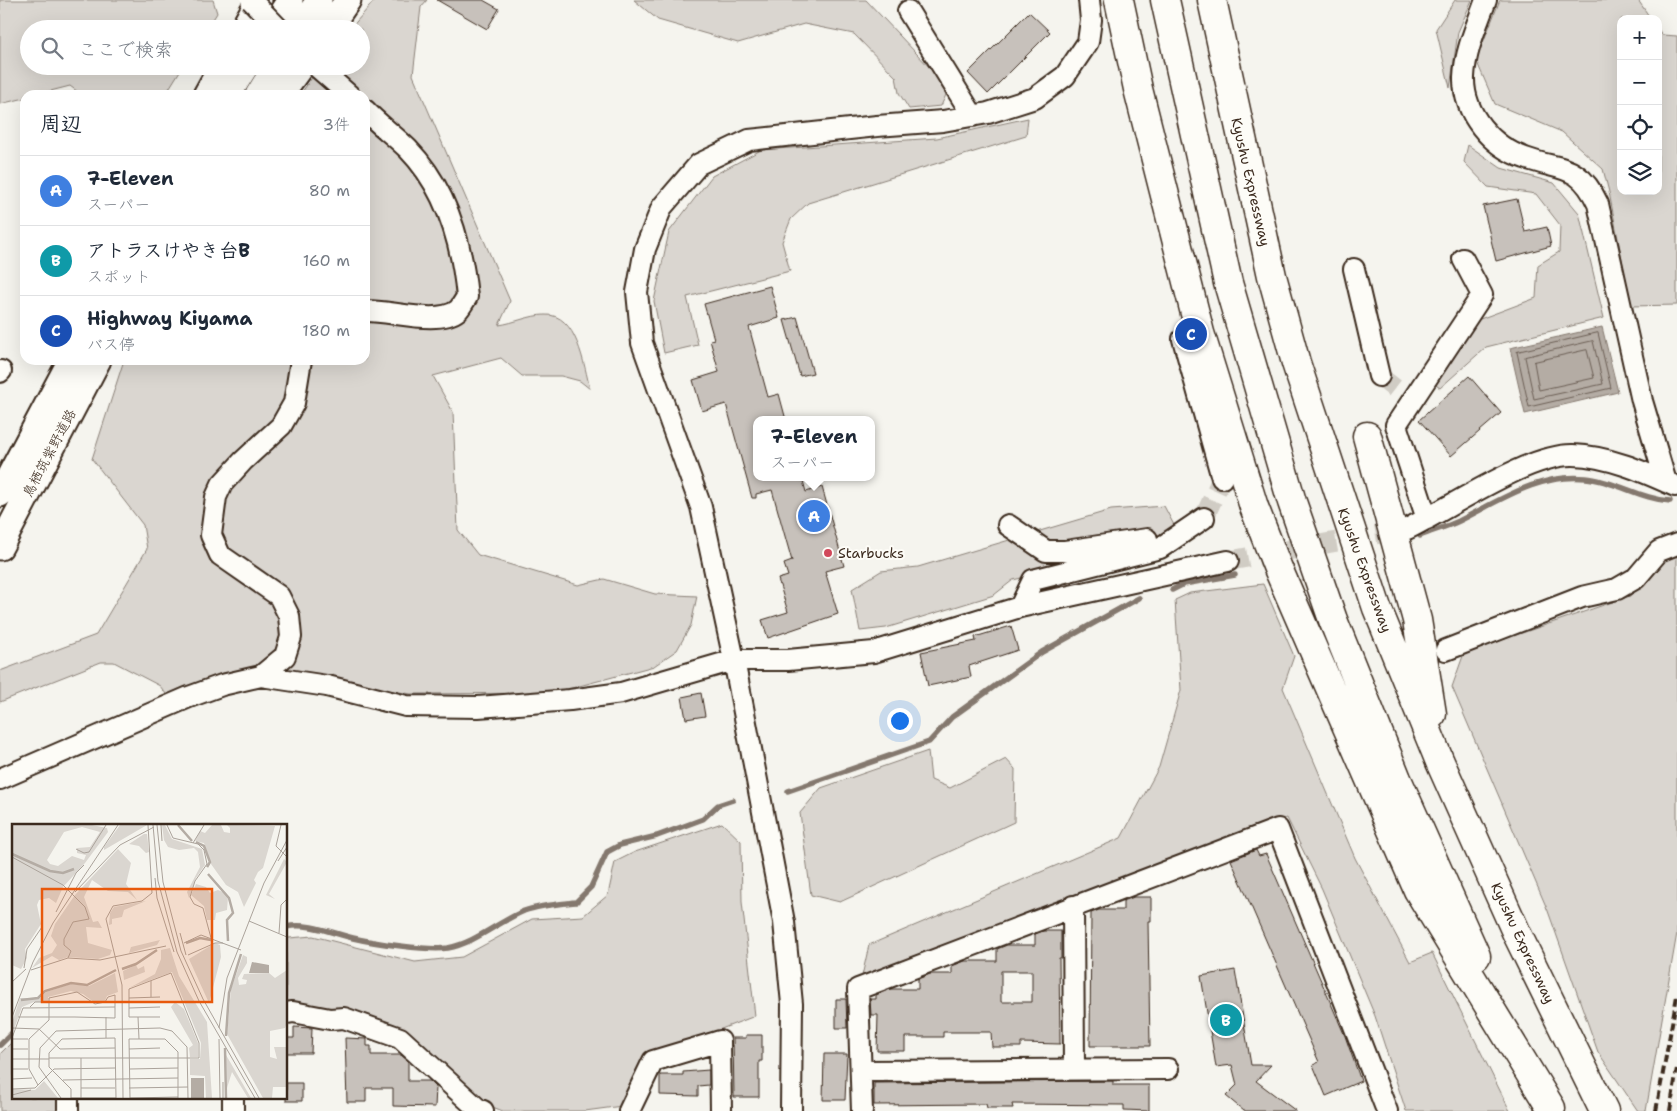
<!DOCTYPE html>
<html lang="ja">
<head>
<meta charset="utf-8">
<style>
  :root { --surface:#fff; --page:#f6f6f7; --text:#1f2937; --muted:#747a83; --line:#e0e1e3; --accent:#b45309 }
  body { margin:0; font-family:"Shantell Sans","Klee One",sans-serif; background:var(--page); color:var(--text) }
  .controls { position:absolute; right:15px; top:15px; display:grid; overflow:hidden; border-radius:10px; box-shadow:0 5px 20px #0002 }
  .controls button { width:45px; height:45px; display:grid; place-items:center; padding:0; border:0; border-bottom:1px solid var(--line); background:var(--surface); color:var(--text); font:25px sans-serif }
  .you { position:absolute; left:899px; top:720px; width:18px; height:18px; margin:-12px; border:4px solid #fff; border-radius:50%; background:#1a73e8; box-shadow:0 0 0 8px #1a73e833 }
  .badge { display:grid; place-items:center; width:32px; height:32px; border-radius:50%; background:var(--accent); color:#fff; font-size:16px; font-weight:700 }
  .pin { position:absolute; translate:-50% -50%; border:2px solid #fff; box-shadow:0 1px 5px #0006 }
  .popup { position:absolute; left:753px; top:416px; width:122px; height:65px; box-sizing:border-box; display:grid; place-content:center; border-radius:10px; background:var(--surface); filter:drop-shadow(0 1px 4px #0005); font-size:16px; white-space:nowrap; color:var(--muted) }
  .popup b { font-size:19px; color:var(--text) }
  .popup::after { content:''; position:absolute; left:50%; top:100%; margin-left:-10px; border:10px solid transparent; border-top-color:var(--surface) }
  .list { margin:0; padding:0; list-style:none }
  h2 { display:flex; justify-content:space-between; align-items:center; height:65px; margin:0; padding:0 20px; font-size:21px }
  h2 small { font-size:16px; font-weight:400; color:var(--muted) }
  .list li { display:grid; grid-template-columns:32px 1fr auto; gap:15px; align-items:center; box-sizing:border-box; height:70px; padding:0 20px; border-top:1px solid var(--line) }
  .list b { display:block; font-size:19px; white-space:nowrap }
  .list p { margin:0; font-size:16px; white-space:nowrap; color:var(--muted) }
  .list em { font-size:16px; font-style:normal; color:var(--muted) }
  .icon { flex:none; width:28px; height:28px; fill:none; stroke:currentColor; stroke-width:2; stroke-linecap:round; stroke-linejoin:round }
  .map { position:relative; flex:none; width:1677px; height:1111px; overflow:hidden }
  .search { position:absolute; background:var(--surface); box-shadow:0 5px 20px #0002; left:20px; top:20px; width:350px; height:55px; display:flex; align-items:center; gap:12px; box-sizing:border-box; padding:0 18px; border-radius:28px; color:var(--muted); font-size:19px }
  .panel { position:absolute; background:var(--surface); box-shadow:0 5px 20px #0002; left:20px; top:90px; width:350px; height:275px; border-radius:15px }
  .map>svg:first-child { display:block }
</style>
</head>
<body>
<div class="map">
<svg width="1677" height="1111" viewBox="0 0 1677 1111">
  <rect width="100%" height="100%" fill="#f5f4ee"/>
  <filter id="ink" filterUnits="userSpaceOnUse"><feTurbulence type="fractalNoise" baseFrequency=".02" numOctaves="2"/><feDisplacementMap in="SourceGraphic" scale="10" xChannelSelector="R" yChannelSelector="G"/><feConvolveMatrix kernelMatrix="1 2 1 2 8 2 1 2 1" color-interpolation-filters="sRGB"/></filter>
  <g filter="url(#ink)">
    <path fill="#dad6d0" stroke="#8a8077" d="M 0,0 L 213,0 L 217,13 L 207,29 L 29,29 L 29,66 L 183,66 L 165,95 L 82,95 L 70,86 L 35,95 L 25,95 L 25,98 L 0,104 Z
      M 375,0 L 427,0 L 421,7 L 413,75 L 510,301 L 499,325 C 514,323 530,315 545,315 C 577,313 584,366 590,389 L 580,381 L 561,376 L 522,376 L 501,358 L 433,376 L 453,412 L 458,530 L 478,555 L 578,585 L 604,579 L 655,594 L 697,596 L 691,625 L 677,650 L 654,666 L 553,693 L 411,694 L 259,668 L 169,698 L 160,686 L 114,662 L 101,662 L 0,702 L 0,671 L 96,635 L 147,549 L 143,525 L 92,459 L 124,360 L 365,360 L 365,95 L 300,95 L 320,66 L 361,66 L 361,29 L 350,29 Z
      M 634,0 L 866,0 L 949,88 L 941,106 L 909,109 L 899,93 L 896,77 L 854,34 L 804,24 L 738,43 L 658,20 Z
      M 1455,0 L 1472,0 L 1458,32 L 1450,88 L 1436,29 Z
      M 1500,0 L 1638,0 L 1651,19 L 1621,19 L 1621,191 L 1658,191 L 1658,29 L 1662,35 L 1677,36 L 1677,305 L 1631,306 L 1609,192 L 1603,169 L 1562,132 L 1495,104 L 1476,60 Z
      M 1028,118 L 1026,136 L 808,203 L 791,219 L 782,242 L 790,271 L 687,297 L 698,345 L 664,353 L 654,301 L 669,232 L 712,176 L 761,150 L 937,138 Z
      M 1468,145 L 1501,168 L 1554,183 L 1579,213 L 1604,318 L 1486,347 L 1440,388 L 1423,376 L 1472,322 L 1536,298 L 1538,265 L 1559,252 L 1560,225 L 1536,194 L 1488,187 L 1464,162 Z
      M 1164,506 L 1175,527 L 1133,550 L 1013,580 L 994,595 L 886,628 L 860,631 L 852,589 L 881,571 L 918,567 L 1111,510 Z
      M 1677,551 L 1677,933 L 1646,1111 L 1638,1111 L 1598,1052 L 1548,911 L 1452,687 L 1464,653 L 1630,596 L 1663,557 Z
      M 1263,584 L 1294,656 L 1283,688 L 1355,858 L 1410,962 L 1432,953 L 1510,1111 L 1406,1111 L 1375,1016 L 1322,889 L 1287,818 L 862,976 L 869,945 L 1121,838 L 1159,767 L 1181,690 L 1175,600 L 1190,593 Z
      M 928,751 L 931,780 L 950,788 L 1006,759 L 1015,769 L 1014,822 L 840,902 L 811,895 L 800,813 L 821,788 Z
      M 722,823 L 741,841 L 742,902 L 755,1016 L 643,1059 L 622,1106 L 585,1111 L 503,1111 L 482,1103 L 403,1034 L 286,1008 L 286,939 L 289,938 L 313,936 L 415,962 L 462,957 L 532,919 L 583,916 L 608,895 L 615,862 L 635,852 Z
      M 14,1040 L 14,1097 L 62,1097 L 62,1111 L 0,1111 L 0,1054 Z"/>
    <path fill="#b4aca4" stroke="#84786e" d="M 1602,327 L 1618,392 L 1525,414 L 1510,348 Z"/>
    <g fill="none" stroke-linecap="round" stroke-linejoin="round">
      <path stroke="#6b5e54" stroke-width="1" d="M 1598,333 L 1611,388 L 1529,407 L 1517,352 Z
        M 1593,341 L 1603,384 L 1534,399 L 1525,357 Z
        M 1587,350 L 1594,378 L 1539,390 L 1534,362 Z"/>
      <path stroke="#84786e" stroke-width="5.5" d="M 1420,536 C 1432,531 1446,527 1459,521 C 1499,501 1539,473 1586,478 C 1616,481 1641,499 1670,501
        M 1172,590 L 1184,584 L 1235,575
        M 788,791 L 929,742 L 952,717 L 1042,652 L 1139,598
        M 286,927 C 308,922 332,933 353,938 C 374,943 428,951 448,948 C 475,943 498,922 524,911 C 541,905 558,904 576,902 L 591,887 L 607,852 L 620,845 L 657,836 L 703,819 L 718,805 L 733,800
        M 0,1045 L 14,1031"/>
    </g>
    <path fill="#c7c1bb" stroke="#3b2a1e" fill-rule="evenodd" d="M 437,0 L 483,0 L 499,9 L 487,29 Z
      M 1029,12 L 1050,32 L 988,94 L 968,73 Z
      M 1517,199 L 1525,232 L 1547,227 L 1551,246 L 1496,261 L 1483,206 Z
      M 770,286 L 779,318 L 749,327 L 768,397 L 779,394 L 786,420 L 756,420 L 756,477 L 802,477 L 806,492 L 822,487 L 844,566 L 825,571 L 838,614 L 768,638 L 762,620 L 788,612 L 778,579 L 788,576 L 784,564 L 792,561 L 772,490 L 756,494 L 756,498 L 752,498 L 726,404 L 702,411 L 693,380 L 719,372 L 710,340 L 714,339 L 704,304 Z
      M 797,317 L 813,373 L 800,376 L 784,320 Z
      M 1469,376 L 1501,413 L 1451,456 L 1419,420 Z
      M 1011,626 L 1018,650 L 969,666 L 971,677 L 928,686 L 921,652 L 976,641 L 975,637 Z
      M 701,693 L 705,716 L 686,719 L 682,697 Z
      M 1256,850 L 1259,856 L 1266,854 L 1345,1036 L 1361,1081 L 1326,1096 L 1313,1065 L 1319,1062 L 1231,860 Z
      M 1134,897 L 1151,897 L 1151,921 L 1148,921 L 1150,1046 L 1090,1046 L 1091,913 L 1099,910 L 1123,910 L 1123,901 Z
      M 1043,931 L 1061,931 L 1061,958 L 1059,958 L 1060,1044 L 1021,1043 L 1021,1047 L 992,1047 L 991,1032 L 943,1032 L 943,1037 L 905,1037 L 905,1051 L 877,1051 L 878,1015 L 871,1015 L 870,999 L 876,999 L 876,995 L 890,989 L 918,989 L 918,979 L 930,974 L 952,974 L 952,966 L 965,961 L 997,961 L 997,949 L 1007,945 L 1035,945 L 1035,934 ZM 1001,971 L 1032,971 L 1032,1002 L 1001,1002 Z
      M 1235,970 L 1251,1065 L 1271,1065 L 1256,1081 L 1296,1111 L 1244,1111 L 1226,1096 L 1237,1085 L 1232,1065 L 1216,1067 L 1201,976 Z
      M 836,999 L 846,999 L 847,1028 L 836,1028 Z
      M 294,1027 L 312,1028 L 311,1053 L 286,1053 L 286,1038 L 294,1038 Z
      M 746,1035 L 762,1035 L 762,1061 L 759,1061 L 759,1097 L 734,1097 L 733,1038 L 746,1038 Z
      M 345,1038 L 367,1039 L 367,1046 L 371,1046 L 371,1055 L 401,1055 L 408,1061 L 408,1081 L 430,1081 L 436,1087 L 435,1107 L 393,1106 L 393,1088 L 366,1088 L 366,1102 L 347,1102 Z
      M 824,1054 L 847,1054 L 845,1100 L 823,1100 Z
      M 709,1070 L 709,1085 L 698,1086 L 698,1096 L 660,1095 L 660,1075 L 683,1075 L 683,1072 Z
      M 1113,1081 L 1113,1085 L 1149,1085 L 1149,1111 L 1124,1110 L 1124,1105 L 1012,1104 L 1013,1108 L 987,1108 L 986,1104 L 874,1105 L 874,1083 Z
      M 286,1083 L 302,1083 L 302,1101 L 286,1101 Z"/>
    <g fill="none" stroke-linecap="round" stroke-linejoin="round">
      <path stroke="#d0ccc4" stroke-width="20" stroke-dasharray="20 10" stroke-linecap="butt" d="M 1379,376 L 1398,391
        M 1204,518 L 1222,478
        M 1228,561 L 1406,529"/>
      <defs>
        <path id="minor" d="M 1486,0 C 1477,25 1465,51 1464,77 C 1463,114 1492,147 1525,158 C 1561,171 1579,163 1598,204 L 1642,401 L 1666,482
          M 908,11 L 973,116
          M 316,66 L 349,95
          M 365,110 C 378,124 394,135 408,149 C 446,188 462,244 467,297 C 464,301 461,307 458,310 C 439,326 389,310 365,311
          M 1354,269 L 1379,376
          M 1183,339 L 1222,478
          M 0,372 L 1,371
          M 1427,519 L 1396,425 L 1482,295 L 1463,259
          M 1008,525 L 1046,551 L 1065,551 L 1147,539
          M 1407,529 C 1450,508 1528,454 1573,455 C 1609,456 1644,472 1675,486
          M 1020,607 L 1033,580 L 1160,548 L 1204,518
          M 1446,650 L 1582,597 L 1617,589 L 1636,578 L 1659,551 L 1677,544
          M 261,676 L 285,656 L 291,637 L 289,616 L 279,596 L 220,555 L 211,535 L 216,497 L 222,484 L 243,461 L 281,426 L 294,403 L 301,360
          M 0,779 L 189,697 L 222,685 L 261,676 L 327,686 L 406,706 L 478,707 L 570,700 L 621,693 L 734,660 L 788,660 L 874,652 L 1020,607 L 1228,561
          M 1073,906 L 1074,1069
          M 286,1013 L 293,1012 L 330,1019 L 344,1018 L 400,1038 L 478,1109 L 483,1111
          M 862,1071 L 1168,1069
          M 68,1097 L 68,1111
          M 233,1097 L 233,1111
          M 629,1111 L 653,1061 L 720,1041 L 721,1111
          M 791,1111 L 792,1004 L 784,922 L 734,660 L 701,507 L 642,343 L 637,292 L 645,249 L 662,207 L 699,164 L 749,140 L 877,126 L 943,121 L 988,113 L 1035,98 L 1065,76 L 1088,42 L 1091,20 L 1089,0
          M 862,1111 L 858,989 L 1278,829 L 1387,1111"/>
        <path id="major" d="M 243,29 L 259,0
          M 271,29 L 290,0
          M 300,29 L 319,0
          M 328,29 L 348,0
          M 206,95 L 222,66
          M 228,95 L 246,66
          M 258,95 L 276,66
          M 280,95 L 301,66
          M 0,494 L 71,360
          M 0,547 L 98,360"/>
        <path id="highway" d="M 1119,0 L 1138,89 L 1200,333 L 1254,507 L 1277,566 L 1418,890 L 1551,1108
          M 1165,0 L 1228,283 L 1292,502 L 1333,620 L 1397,779 L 1476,956
          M 1212,0 L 1272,276 L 1296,363 L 1377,608 L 1440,762 L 1517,934 L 1604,1111
          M 1367,436 L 1417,620 L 1432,714"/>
      </defs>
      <use href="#minor" stroke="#3b2a1e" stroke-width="24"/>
      <use href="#major" stroke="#3b2a1e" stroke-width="29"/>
      <use href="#highway" stroke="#3b2a1e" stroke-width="31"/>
      <use href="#minor" stroke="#fdfcf7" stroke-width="20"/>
      <use href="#major" stroke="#fdfcf7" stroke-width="25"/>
      <use href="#highway" stroke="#fdfcf7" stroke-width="28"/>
      <path stroke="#3b2a1e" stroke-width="4" stroke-dasharray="8 4" stroke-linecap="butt" d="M 1656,1111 L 1677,996
        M 1670,1111 L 1677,1069"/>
      <defs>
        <path id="minor-bridge" d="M 251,0 L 279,29"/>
      </defs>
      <use href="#minor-bridge" stroke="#3b2a1e" stroke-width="24" stroke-linecap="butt"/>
      <use href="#minor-bridge" stroke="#fdfcf7" stroke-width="20"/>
    </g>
  </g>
  <circle fill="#d1495b" stroke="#fdfcf7" stroke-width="2" cx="828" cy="553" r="5"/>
  <g text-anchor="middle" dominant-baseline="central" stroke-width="4" stroke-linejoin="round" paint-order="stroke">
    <g font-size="14" fill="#3b2a1e" stroke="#fdfcf7">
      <text transform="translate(1251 182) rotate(77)">Kyushu Expressway</text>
      <text transform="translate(49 453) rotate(-62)">鳥栖筑紫野道路</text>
      <text transform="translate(1365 570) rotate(70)">Kyushu Expressway</text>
      <text transform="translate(1523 943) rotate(65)">Kyushu Expressway</text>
    </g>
    <g font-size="14" fill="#3b2a1e" stroke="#fdfcf7" text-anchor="start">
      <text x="838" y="553">Starbucks</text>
    </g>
  </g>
  <g transform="translate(12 824)">
    <rect width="275" height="275" fill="#f5f4ee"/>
    <path d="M 0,1 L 80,1 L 95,4 L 96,8 L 73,39 L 51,63 L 44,79 L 37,74 L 27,76 L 25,81 L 29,100 L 13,125 L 15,134 L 9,145 L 0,141 ZM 70,3 L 88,8 L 78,23 L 65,24 L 65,29 L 74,31 L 72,36 L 60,32 L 46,42 L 38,40 L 35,36 L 52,8 ZM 108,1 L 135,1 L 92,26 L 92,23 ZM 150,1 L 153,1 L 160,15 L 190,25 L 193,41 L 184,54 L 177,74 L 175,68 L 188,43 L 186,28 L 182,24 L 167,26 L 156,23 L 152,16 ZM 200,1 L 209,1 L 212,8 L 218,9 L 218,4 L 215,1 L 263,2 L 251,44 L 246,48 L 242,56 L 244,59 L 232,83 L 226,68 L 214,61 L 199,40 L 192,19 L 183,17 L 188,7 L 193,9 ZM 132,10 L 135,10 L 137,28 L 134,29 L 127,22 L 117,20 ZM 106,25 L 119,39 L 114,60 L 125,76 L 116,68 L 96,67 L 80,56 L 72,73 L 81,98 L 86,97 L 90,104 L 74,103 L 76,119 L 100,126 L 98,131 L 86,135 L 56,133 L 47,136 L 40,132 L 20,144 L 27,134 L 40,129 L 45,121 L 39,112 L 43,100 L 63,71 ZM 272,35 L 275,38 L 257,70 L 263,75 L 254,71 ZM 184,60 L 194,63 L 198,69 L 206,66 L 213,69 L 216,73 L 215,86 L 204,89 L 203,96 L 195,96 L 192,82 L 179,71 ZM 134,77 L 112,86 L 110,93 L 100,95 L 100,100 L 97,101 L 98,89 L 102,83 ZM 148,116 L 145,121 L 117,129 L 119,123 ZM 203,119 L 208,121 L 209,133 L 197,179 L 177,135 ZM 158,124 L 167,152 L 195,198 L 200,274 L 194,274 L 193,252 L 178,251 L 178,235 L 188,235 L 189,219 L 160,148 L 117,164 L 143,150 L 149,135 L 149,126 ZM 231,131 L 235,133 L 235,139 L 226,154 L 227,161 L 234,160 L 235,156 L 230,155 L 232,150 L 257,149 L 263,154 L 275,146 L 275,199 L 273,204 L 258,207 L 258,233 L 265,235 L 262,223 L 275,223 L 275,263 L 261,263 L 260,274 L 251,274 L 215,210 L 219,165 ZM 124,141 L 126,145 L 132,142 L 133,148 L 112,156 L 111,147 ZM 103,149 L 106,168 L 95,172 L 93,177 L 83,179 L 71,170 L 59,167 L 36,173 L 36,178 L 22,178 L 10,183 L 0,211 L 0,199 L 8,174 L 28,174 L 34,168 L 59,160 L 77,162 ZM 163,178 L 172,185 L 186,219 L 186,233 L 178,233 L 177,224 L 181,221 L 159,183 ZM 214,231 L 239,274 L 236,274 L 220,248 L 215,264 ZM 32,257 L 46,274 L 0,274 L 0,265 L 23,266 Z" fill="#dad6d0" fill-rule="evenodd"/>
    <path d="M 240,138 L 257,141 L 257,149 L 237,149 ZM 179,254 L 192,254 L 192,274 L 179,274 Z" fill="#b4aca4"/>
    <path fill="none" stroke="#b4aca4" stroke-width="2.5" d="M 166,1 L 180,17M 184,18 L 192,22 L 198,38 L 195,43M 0,30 L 38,47 L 51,49 L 62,45M 196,50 L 217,74 L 221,89 L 215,96 L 216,117M 174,119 L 188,114 L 199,116M 110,145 L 124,140 L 145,126M 9,176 L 26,174 L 33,167 L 59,159 L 75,161 L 104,146M 214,212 L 217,169 L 229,130M 213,224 L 214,274"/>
    <path fill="none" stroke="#aba39b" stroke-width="1" d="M 141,1 L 146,57 L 165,128 L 187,177 L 243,274M 145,1 L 151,58 L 169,127 L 191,175 L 247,274M 149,1 L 150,17M 155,1 L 161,14 L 186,20 L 192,26 L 195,40 L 183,57 L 178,73 L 182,80 L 191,84 L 199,114M 269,1 L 264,22 L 275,33M 181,19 L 192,1M 108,21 L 142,3M 64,25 L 72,29 L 77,28 L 94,1M 0,33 L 51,61 L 73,83 L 77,95 L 61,98 L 52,115 L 52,121 L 59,127 L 56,134M 266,37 L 275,23M 143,54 L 145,74 L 162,128M 63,68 L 108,21M 44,88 L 64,49 L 72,41M 237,97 L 275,113M 168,109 L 174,131M 267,109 L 269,81 L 275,75M 172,119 L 189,111 L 229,126M 176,131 L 203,119 L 211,119M 12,144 L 15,125 L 30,103M 19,146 L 56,134 L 88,136 L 154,122M 139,157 L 139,173M 0,158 L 14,145M 117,174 L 148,173M 18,183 L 23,178 L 37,178M 117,184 L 148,183M 0,193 L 21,138 L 41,99 L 106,1M 6,193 L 63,193 L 103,194 L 103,171 L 96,173 L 93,178 L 83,180 L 65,168 L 37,174 L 37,196 L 17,215 L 17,245 L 26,261M 126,193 L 127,215M 0,204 L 27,205 L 48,225 L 103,224M 207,204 L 215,154 L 252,59 L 275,16M 0,214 L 11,184 L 103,183M 94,214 L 94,193M 103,214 L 104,274 L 59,274 L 59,265 L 37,243 L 37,229 L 50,215 ZM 0,215 L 16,215M 207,215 L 208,274M 0,225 L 16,225M 117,225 L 148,224M 37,234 L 187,234 L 187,219 L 159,149 L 117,165 L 117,193 L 148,193M 0,235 L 37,235M 0,245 L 16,245M 118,245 L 166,244M 0,255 L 20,254M 51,256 L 166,254M 211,258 L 211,274M 69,264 L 103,264M 117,264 L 176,263M 0,265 L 23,264 L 42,245 L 103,244M 0,271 L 19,266M 166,273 L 118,274 L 117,215 L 153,215 L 166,228 L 166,274M 49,274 L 27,243 L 28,224 L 44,207 L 148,204 L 160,207 L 175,223 L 176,274M 69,274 L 69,234M 111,274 L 110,161 L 94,95 L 101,82 L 130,77 L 140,69 L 136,1"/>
    <path fill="#e8590c" fill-opacity="0.15" stroke="#e8590c" stroke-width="2.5" d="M 30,65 L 200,65 L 200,178 L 30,178 Z"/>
    <rect width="275" height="275" fill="none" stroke="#3b2a1e" stroke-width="2.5"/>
  </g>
</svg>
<div class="controls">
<button>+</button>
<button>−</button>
<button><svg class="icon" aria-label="locate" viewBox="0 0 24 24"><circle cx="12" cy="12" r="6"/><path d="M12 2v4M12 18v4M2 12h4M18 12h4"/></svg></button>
<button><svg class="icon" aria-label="layers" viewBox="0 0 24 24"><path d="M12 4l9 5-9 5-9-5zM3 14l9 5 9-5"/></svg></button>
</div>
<div class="you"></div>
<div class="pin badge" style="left:814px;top:516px;background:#3f7fe0">A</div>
<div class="popup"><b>7-Eleven</b>スーパー</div>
<div class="pin badge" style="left:1226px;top:1020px;background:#0f9aa8">B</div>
<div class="pin badge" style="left:1191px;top:334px;background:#1a4fb4">C</div>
<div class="search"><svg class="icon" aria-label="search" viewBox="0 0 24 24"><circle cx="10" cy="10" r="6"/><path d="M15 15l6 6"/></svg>ここで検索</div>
<section class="panel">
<h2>周辺<small>3件</small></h2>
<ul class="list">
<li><span class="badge" style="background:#3f7fe0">A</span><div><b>7-Eleven</b><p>スーパー</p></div><em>80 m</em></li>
<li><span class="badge" style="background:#0f9aa8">B</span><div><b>アトラスけやき台B</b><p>スポット</p></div><em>160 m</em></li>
<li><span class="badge" style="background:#1a4fb4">C</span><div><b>Highway Kiyama</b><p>バス停</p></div><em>180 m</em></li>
</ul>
</section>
</div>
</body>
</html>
